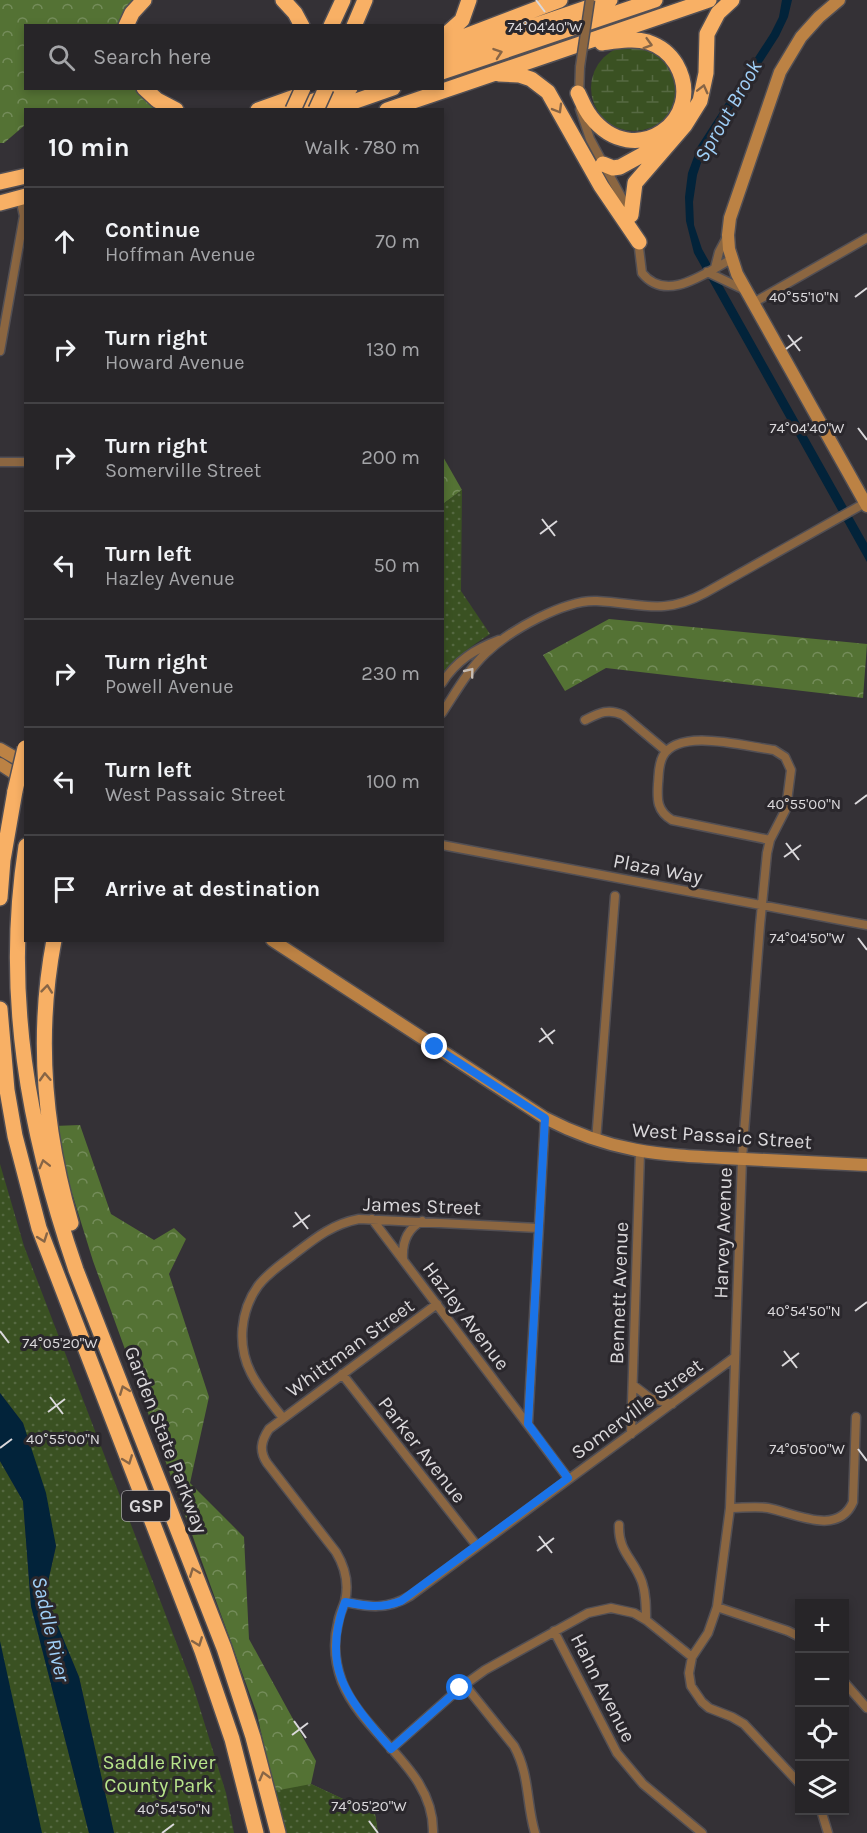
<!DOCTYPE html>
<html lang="en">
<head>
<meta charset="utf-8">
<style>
  :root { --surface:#272528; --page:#333134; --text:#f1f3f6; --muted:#a4a5a8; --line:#434245 }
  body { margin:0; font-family:Karla,sans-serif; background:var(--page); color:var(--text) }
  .controls { position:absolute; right:18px; bottom:18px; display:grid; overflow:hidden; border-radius:0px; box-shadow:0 3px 9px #0003 }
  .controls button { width:54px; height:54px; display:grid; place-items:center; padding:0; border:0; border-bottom:2px solid var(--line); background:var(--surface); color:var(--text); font:30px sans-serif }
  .stop { position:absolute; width:18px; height:18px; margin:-14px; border:4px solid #1a73e8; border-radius:50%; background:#fff }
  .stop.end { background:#1a73e8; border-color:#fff; box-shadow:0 2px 6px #0008 }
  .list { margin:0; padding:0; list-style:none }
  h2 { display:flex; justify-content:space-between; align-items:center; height:78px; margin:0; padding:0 24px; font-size:26px }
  h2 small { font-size:20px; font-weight:400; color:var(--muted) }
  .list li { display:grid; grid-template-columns:39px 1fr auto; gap:18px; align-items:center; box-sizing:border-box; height:108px; padding:0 24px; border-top:2px solid var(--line) }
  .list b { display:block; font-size:22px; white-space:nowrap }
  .list p { margin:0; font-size:20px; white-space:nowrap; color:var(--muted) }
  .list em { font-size:20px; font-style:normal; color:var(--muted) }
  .icon { flex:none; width:33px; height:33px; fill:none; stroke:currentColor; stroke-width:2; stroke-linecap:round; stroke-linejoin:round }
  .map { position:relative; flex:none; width:867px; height:1833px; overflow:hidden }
  .search { position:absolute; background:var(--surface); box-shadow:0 3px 9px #0003; left:24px; top:24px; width:420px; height:66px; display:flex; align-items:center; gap:15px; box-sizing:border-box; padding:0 21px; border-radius:0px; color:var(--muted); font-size:22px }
  .panel { position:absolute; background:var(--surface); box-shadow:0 3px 9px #0003; left:24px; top:108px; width:420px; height:834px; border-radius:0px }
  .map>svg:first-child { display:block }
</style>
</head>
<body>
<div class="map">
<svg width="867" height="1833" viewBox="0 0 867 1833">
  <defs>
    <pattern id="forest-crowns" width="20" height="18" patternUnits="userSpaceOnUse" patternTransform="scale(1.5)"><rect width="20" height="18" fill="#547234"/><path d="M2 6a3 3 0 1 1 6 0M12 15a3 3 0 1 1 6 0" fill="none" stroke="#748c5a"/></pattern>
    <pattern id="wetland-marsh" width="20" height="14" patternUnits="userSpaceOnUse" patternTransform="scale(1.5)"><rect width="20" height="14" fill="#3a5122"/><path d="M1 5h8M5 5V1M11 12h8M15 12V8" fill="none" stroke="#566942"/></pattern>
    <pattern id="park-dots" width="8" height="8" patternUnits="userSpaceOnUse" patternTransform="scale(1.5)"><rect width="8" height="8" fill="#3a5122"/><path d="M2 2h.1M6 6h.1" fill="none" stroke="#566942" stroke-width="1.8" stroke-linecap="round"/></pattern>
  </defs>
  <rect width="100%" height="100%" fill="#343136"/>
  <path fill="url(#forest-crowns)" d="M 0,0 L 133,0 L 120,25 L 26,26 L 26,88 L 136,89 L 155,109 L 26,110 L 25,125 L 4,143 L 0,143 Z
    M 442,455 L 462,490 L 443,504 L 442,504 Z
    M 609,619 L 867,644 L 863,698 L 606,668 L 565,691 L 543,655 Z
    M 80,1125 L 111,1214 L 154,1240 L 174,1228 L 186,1239 L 169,1274 L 209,1397 L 190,1483 L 244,1537 L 249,1639 L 316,1761 L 311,1784 L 375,1814 L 378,1833 L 274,1791 L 257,1714 L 93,1261 L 58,1148 L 54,1126 Z"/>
  <path fill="url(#wetland-marsh)" d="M591 88a43 43 0 1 1 86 0a43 43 0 1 1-86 0Z"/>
  <path fill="url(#park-dots)" d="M 462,490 L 461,591 L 490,634 C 472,646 453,658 443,676 L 443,504 Z
    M 0,1164 L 24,1246 L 193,1686 L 226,1793 L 234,1833 L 114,1833 L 79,1677 L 45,1595 L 56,1546 L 23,1423 L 0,1393 Z
    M 0,1461 L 23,1501 L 31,1606 L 89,1833 L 0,1833 Z
    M 311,1784 L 375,1814 L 378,1833 L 280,1833 L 274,1791 Z"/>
  <path fill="#02233a" d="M 782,0 L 792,0 L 788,17 L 779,36 L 705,151 L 697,175 L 693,202 L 694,225 L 702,249 L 867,543 L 867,562 L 694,253 L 686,221 L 685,197 L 688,173 L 698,146 L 771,33 L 779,17 Z
    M 0,1393 L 23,1423 L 46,1493 L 56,1546 L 45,1595 L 79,1677 L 114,1833 L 89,1833 L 31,1606 L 23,1501 L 0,1461 Z
    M 0,1641 L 42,1833 L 0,1833 Z"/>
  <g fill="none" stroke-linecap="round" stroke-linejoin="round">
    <defs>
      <path id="street" d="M 579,96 L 580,67
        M 580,109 L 590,139 L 630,213
        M 638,240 L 642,273 C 667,304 706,272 732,259
        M 715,268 L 719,252 L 728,235
        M 707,272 L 745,290
        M 753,303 L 867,238
        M 0,351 L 24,216 L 20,198
        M 0,462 L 26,462
        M 442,683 C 456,661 475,649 499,640
        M 442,713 C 456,692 468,670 486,653 C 509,631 565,599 597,601 C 641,603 662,616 705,593 L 865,503
        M 585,720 C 599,713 608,708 623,715 L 666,751
        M 770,840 L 672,820 C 657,811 657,800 658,784 C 659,775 658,765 663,756 C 679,727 747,747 774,750 L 785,757 L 791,770 L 786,809 L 770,840 L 767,853 L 760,925 L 742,1159 L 730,1508 L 717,1607 L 708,1633 L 692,1657 L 689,1673 L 691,1686 L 702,1702 L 709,1708 L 732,1717 L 744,1724 L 800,1784
        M 442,845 L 867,925
        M 596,1141 L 615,896
        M 372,1219 L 568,1478
        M 403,1259 C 402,1243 407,1229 422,1221
        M 342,1374 L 477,1546
        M 633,1385 L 650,1398 L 672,1404
        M 283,1418 C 272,1404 259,1389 251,1373 C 237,1346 240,1311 258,1286 C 267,1274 280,1265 292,1256 C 314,1239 332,1224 359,1219 L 538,1228
        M 528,1424 L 545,1118
        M 631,1434 L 640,1152
        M 730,1508 C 742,1508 756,1506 768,1508 C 794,1513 838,1537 853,1502 L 856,1417
        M 619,1525 C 618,1552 634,1559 642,1582 C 646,1594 646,1607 646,1620
        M 345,1602 C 369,1607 387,1610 410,1596 L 735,1357
        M 717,1607 L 788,1631 L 800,1637
        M 554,1631 L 617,1753 L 643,1784 L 702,1833
        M 844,1682 L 867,1708
        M 464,1684 L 514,1746 C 530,1775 526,1803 535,1833
        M 391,1749 L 460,1688 L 485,1670 L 588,1613 L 611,1608 L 634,1613 L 646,1620 L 692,1657
        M 821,1810 L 828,1833
        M 433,1833 C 435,1769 364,1737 342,1682 C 335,1663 333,1642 338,1623 C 339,1615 343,1608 345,1601 C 349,1584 345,1567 336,1552 L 267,1463 C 259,1451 261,1441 269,1429 L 437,1304"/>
      <path id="secondary" d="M 839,0 L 819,17 L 801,37 L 780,72 L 730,218 L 728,235 L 729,249 L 737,274 L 867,506
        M 0,749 L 26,764
        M 0,764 L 26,781
        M 272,940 L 545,1118 C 616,1155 666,1155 744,1159 C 785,1161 826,1163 867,1165"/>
      <path id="highway" d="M 283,0 L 295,13 L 302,26
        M 126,26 L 132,13 L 144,0
        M 331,26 L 343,0
        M 354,26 L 365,0
        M 442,38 L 462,20 L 469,0
        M 442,45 L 560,0
        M 442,57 L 610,0
        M 442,72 L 655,0
        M 499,74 L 519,75 L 531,79 L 548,92 L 601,186 L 639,242
        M 144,88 L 157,100 L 176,110
        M 578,93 C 582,101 585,110 591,117 C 634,172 708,120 676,64 C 670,54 660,46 648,42 C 634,38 617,41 602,43
        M 258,110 L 300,95
        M 288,110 L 350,88
        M 330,110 L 393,88
        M 387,110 L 709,0
        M 603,164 L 613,168 L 620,167 L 662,144
        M 0,182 L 26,176
        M 0,203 L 26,196
        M 631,215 L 635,183 L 685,125 L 700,101 L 706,73 L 707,34 L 718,13 L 732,0
        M 26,846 C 3,993 28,1130 76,1270 L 224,1648 L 253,1737 L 278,1833
        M 0,898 L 3,860 L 15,791
        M 54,940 C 36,1035 44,1130 71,1223
        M 0,1009 L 7,1090 L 15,1136 L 39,1228 L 202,1651 L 232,1739 L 256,1833"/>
    </defs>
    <use href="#street" stroke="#524f54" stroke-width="11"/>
    <use href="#secondary" stroke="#524f54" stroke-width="15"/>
    <use href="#highway" stroke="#524f54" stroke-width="18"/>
    <use href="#street" stroke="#8b6641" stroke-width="8"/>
    <use href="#secondary" stroke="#bc8244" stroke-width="12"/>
    <use href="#highway" stroke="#f8b065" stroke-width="15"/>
    <defs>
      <path id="street-bridge" d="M 580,67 L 590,0"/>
      <path id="highway-bridge" d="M 293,110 L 303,88
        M 316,110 L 326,88
        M 15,791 L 25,748"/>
    </defs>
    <use href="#street-bridge" stroke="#524f54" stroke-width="11" stroke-linecap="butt"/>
    <use href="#highway-bridge" stroke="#524f54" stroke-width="18" stroke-linecap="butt"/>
    <use href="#street-bridge" stroke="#8b6641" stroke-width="8"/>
    <use href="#highway-bridge" stroke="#f8b065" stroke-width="15"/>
  </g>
  <defs><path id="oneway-chevron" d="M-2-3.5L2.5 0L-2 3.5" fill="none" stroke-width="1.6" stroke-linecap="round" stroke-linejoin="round" transform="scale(1.5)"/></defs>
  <g stroke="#876546">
    <use href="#oneway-chevron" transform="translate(648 44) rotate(16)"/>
    <use href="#oneway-chevron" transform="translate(498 53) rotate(-19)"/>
    <use href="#oneway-chevron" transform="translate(703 89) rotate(-76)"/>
    <use href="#oneway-chevron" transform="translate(558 109) rotate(60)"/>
    <use href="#oneway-chevron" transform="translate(47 989) rotate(-84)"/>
    <use href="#oneway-chevron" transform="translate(45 1077) rotate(-93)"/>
    <use href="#oneway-chevron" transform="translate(44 1164) rotate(-104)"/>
    <use href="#oneway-chevron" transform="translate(43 1238) rotate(70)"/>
    <use href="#oneway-chevron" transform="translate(124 1390) rotate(-111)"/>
    <use href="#oneway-chevron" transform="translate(128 1460) rotate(69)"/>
    <use href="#oneway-chevron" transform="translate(194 1572) rotate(-111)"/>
    <use href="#oneway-chevron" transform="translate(198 1642) rotate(69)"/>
    <use href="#oneway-chevron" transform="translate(264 1776) rotate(-105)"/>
  </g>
  <use stroke="#c6bcb4" href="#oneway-chevron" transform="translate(470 672) rotate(-51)"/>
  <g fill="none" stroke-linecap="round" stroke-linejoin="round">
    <path stroke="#1a73e8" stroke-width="8" d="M 435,1047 L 545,1118 L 528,1424 L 568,1478 L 401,1601 C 381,1609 365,1606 345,1602 C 320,1670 349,1699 391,1749 L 460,1688"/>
  </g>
  <path fill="none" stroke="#dad8db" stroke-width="2" d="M 536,0 L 545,12M 855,297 L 867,288M 788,335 L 800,351M 786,349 L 802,337M 858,428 L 867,440M 542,519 L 555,536M 540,534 L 557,521M 855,804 L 867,795M 786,843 L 799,860M 784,857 L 801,845M 858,938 L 867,950M 541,1028 L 553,1044M 539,1042 L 555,1030M 295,1212 L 308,1229M 293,1227 L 310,1215M 855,1311 L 867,1302M 0,1331 L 9,1343M 784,1351 L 797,1368M 782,1366 L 799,1353M 50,1397 L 63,1414M 48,1412 L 65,1399M 0,1448 L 12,1439M 858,1449 L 867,1461M 539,1536 L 552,1553M 537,1551 L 554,1538M 294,1721 L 306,1738M 292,1735 L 308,1723M 369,1821 L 378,1833M 162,1833 L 174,1824"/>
  <g text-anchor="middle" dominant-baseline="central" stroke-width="6" stroke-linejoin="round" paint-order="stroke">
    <rect fill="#2a272c" stroke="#a5a3a6" stroke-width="1.5" x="122" y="1491" width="48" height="30" rx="4.5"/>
    <g font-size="18" font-weight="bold" fill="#dad8db">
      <text x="146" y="1506">GSP</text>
    </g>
    <g font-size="20" fill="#dad8db" stroke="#2a272c">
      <text transform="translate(658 869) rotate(11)">Plaza Way</text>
      <text transform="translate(722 1136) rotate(4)">West Passaic Street</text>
      <text transform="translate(422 1206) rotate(2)">James Street</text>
      <text transform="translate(723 1233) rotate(-88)">Harvey Avenue</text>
      <text transform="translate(619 1293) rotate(-88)">Bennett Avenue</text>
      <text transform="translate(466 1316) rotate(53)">Hazley Avenue</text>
      <text transform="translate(350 1348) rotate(-36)">Whittman Street</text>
      <text transform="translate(637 1409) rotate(-36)">Somerville Street</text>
      <text transform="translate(166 1440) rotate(69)">Garden State Parkway</text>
      <text transform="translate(422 1450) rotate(52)">Parker Avenue</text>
      <text transform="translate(603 1688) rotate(63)">Hahn Avenue</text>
    </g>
    <g font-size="20" fill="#b8e58b" stroke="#2a272c">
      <text x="159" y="1762">Saddle River<tspan x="159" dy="23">County Park</tspan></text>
    </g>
    <g font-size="21" font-style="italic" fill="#9fcff7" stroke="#2a272c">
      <text transform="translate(728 111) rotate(-60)">Sprout Brook</text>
      <text transform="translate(51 1629) rotate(77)">Saddle River</text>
    </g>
  </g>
  <g font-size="15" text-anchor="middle" fill="#dad8db" stroke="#2a272c" stroke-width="6" stroke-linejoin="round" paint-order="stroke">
    <text x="545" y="32">74°04'40"W</text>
    <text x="804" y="302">40°55'10"N</text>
    <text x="807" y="433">74°04'40"W</text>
    <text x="804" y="809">40°55'00"N</text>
    <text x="807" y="943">74°04'50"W</text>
    <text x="804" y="1316">40°54'50"N</text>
    <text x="60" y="1348">74°05'20"W</text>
    <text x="63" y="1444">40°55'00"N</text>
    <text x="807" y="1454">74°05'00"W</text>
    <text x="369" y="1811">74°05'20"W</text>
    <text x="174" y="1814">40°54'50"N</text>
  </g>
</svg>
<div class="controls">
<button>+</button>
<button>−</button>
<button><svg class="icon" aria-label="locate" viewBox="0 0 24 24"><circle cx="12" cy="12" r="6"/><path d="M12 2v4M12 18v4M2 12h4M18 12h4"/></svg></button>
<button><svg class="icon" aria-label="layers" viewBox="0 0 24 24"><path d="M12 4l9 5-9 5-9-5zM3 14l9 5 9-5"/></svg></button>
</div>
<div class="stop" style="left:460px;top:1688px"></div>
<div class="stop end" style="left:435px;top:1047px"></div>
<div class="search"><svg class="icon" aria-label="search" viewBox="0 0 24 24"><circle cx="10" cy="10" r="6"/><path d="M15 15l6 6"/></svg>Search here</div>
<section class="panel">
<h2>10 min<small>Walk · 780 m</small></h2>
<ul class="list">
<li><svg class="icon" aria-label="ahead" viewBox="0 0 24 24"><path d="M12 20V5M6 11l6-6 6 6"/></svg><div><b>Continue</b><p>Hoffman Avenue</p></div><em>70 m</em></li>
<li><svg class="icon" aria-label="right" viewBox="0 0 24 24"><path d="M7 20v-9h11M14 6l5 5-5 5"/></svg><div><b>Turn right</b><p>Howard Avenue</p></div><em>130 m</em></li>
<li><svg class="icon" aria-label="right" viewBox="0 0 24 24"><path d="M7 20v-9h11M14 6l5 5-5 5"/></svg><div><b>Turn right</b><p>Somerville Street</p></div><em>200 m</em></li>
<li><svg class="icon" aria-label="left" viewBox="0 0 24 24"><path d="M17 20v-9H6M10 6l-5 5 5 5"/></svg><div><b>Turn left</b><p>Hazley Avenue</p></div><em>50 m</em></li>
<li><svg class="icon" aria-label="right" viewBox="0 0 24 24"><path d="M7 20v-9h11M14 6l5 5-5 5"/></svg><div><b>Turn right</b><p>Powell Avenue</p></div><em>230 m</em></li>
<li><svg class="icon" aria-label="left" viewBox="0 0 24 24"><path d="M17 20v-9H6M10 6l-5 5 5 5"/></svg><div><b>Turn left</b><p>West Passaic Street</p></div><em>100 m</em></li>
<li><svg class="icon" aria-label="arrive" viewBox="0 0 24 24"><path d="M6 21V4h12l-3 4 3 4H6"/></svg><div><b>Arrive at destination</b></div></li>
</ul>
</section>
</div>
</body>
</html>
